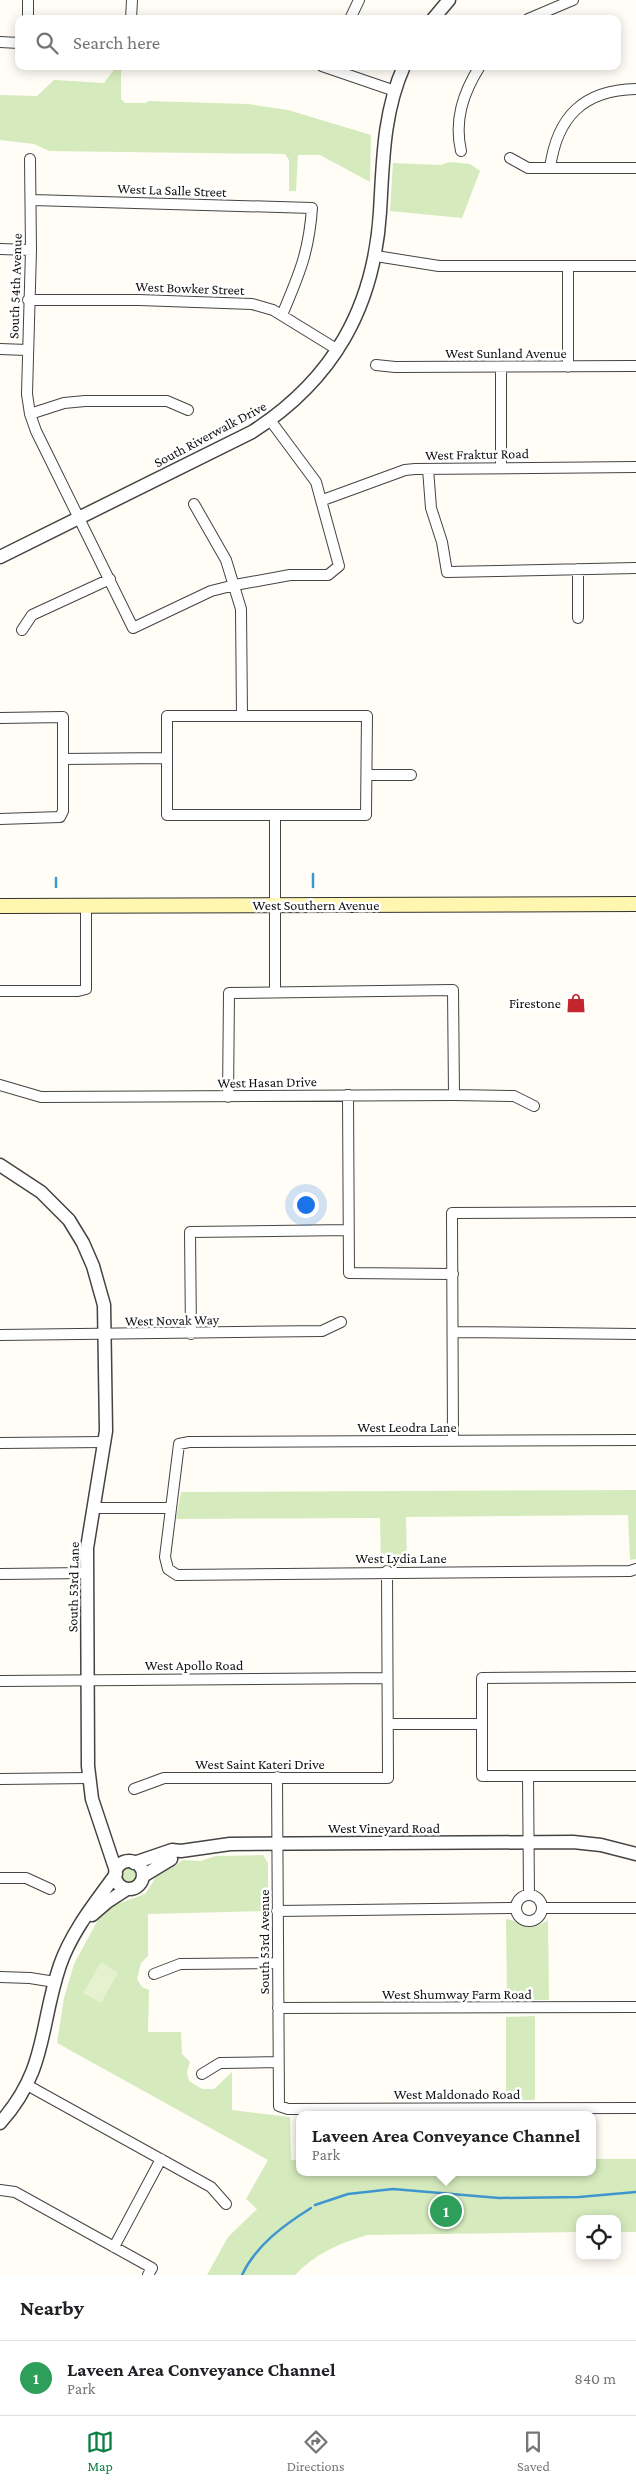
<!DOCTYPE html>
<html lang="en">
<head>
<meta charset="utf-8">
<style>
  :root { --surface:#fff; --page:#f2f2f2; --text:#202124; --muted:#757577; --line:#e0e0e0; --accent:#0b8043 }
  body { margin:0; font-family:"Crimson Pro",serif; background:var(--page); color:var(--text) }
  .controls { position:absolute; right:15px; bottom:15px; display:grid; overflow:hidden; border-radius:10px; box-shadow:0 2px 12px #0003 }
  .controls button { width:45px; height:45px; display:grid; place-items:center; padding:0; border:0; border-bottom:1px solid var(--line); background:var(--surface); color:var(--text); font:25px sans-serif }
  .you { position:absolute; left:305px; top:1204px; width:18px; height:18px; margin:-12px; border:4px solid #fff; border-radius:50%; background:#1a73e8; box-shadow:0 0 0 8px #1a73e833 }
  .badge { display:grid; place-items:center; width:32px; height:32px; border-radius:50%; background:var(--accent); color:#fff; font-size:16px; font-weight:700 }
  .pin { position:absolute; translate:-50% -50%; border:2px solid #fff; box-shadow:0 1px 5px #0006 }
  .popup { position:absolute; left:296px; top:2111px; width:300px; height:65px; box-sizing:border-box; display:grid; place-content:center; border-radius:10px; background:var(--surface); filter:drop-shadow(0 1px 4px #0005); font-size:16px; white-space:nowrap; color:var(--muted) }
  .popup b { font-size:19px; color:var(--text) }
  .popup::after { content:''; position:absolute; left:50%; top:100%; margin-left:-10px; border:10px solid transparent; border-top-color:var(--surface) }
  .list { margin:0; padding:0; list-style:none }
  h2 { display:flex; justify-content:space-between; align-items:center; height:65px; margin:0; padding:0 20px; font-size:21px }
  h2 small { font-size:16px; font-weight:400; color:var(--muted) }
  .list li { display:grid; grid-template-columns:32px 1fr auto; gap:15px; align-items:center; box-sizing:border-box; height:75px; padding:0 20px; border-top:1px solid var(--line) }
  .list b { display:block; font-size:19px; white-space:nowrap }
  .list p { margin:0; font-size:16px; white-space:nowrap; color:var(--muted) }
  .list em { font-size:16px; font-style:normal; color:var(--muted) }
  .icon { flex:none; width:28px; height:28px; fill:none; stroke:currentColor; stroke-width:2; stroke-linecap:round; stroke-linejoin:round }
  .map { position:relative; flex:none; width:636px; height:2275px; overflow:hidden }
  .search { position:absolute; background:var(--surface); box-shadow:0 2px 12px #0003; left:15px; right:15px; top:15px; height:55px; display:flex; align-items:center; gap:12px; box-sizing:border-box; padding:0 18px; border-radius:10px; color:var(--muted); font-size:19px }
  .sheet { height:140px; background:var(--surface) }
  nav { display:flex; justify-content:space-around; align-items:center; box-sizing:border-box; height:70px; border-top:1px solid var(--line); background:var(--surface); font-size:14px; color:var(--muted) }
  nav a { display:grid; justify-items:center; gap:2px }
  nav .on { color:var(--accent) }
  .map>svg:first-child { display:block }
</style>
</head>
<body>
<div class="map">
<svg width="636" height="2275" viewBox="0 0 636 2275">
  <rect width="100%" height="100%" fill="#fffdf5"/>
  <path fill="#d5ebbd" d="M 117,66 L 125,66 L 121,72 L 121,99 L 125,103 L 146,103 L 148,101 L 248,104 L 288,110 L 371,135 L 370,182 L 320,155 L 298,155 L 296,191 L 289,191 L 289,160 L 285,154 L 49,151 L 34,144 L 0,140 L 0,95 L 37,96 L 54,80 L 104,83 Z
    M 450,162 L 470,164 L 480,171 L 462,218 L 390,211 L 393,163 L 440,165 Z
    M 636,1490 L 636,1559 L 630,1560 L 628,1515 L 406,1517 L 407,1566 L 381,1566 L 380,1518 L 176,1519 L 181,1492 Z
    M 263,1855 L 268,1863 L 268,1911 L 148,1914 L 148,1956 L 141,1963 L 137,1979 L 142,1987 L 149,1990 L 148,2032 L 181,2032 L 182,2054 L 190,2062 L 187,2072 L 189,2081 L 202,2089 L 214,2089 L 232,2072 L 232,2110 L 290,2117 L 291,2160 L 300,2160 L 300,2172 L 592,2172 L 592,2159 L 636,2159 L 636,2232 L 617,2232 L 617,2219 L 580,2219 L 580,2232 L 367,2235 C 339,2243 315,2254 295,2275 L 207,2275 L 228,2237 L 257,2209 L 246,2199 L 268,2160 L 57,2043 L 64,1998 L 74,1964 L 100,1916 L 109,1907 L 145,1894 L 156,1877 L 183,1860 L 200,1861 L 216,1856 Z
    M120 1876a9 9 0 1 1 18 0a9 9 0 1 1-18 0Z
    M 506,1919 C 527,1922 524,1935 548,1920 L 549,2000 L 507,2000 Z
    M 535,2016 L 535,2100 L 506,2100 L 506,2017 Z"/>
  <path fill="#e6f2cf" d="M 101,1962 L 118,1973 L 101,2003 L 83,1993 Z"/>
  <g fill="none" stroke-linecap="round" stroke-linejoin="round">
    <path stroke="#3f96cf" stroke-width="2.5" d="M 313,874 L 313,887
      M 56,878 L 56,887
      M 315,2205 L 348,2194 L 393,2189 L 499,2198 L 579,2197 L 636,2192
      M 242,2275 C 256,2245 284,2225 311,2208"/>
    <defs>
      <path id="minor" d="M 28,19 L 28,0
        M 131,19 L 132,0
        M 350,19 L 359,0
        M 528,19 L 573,0
        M 0,42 L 19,43
        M 322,66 L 395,91
        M 461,151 C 454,120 463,93 480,66
        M 510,158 L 528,168 L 636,168
        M 30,159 L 31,250 L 27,394 L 30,414 L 36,431 L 133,628 L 211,591 L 235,585 L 290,575 L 328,575 L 339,566 L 316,482 L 270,420
        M 550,168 C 557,117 583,90 636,89
        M 32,200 L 312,208 C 309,252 299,275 282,315
        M 0,249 L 31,250
        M 376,256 L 439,266 L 636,266
        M 568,266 L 568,367
        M 28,300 L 139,300 L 252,304 L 273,310 L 338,350
        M 0,349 L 27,350
        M 376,365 L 395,367 L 636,366
        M 30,414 L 64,403 L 85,401 L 167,401 L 188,410
        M 501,468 L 501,367
        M 428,469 L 431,508 L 442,542 L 447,572 L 636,568
        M 323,500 L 405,470 L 415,469 L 636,467
        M 194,504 L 226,560 L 241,609 L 242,716
        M 578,569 L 578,618
        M 22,630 L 32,615 L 110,579
        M 167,716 L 367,716 L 366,815 L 167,815 Z
        M 0,718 L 63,717 L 63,811 L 60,817 L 0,819
        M 63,759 L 167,758
        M 367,775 L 411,775
        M 275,816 L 275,991
        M 0,991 L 78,991 L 86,989 L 86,906
        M 0,1085 L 41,1097 L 454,1095 L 514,1096 L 534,1106
        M 348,1095 L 349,1273 L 453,1274
        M 228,1097 L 229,993 L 453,990 L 454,1095
        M 453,1332 L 636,1334
        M 191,1334 L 190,1232 L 348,1230
        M 0,1335 L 322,1331 L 341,1322
        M 453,1440 L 452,1213 L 636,1212
        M 636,1440 L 189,1442 L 179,1444 L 165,1557 L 168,1569 L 177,1575 L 630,1571 L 636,1569
        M 0,1443 L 105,1442
        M 93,1508 L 171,1508
        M 0,1574 L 87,1573
        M 636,1677 L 482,1678 L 482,1776 L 636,1776
        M 0,1681 L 387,1678
        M 388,1724 L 481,1724
        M 528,1776 L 529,1895
        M 277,1777 L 279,2106 L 288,2109 L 636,2108
        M 0,1779 L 89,1778
        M 134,1789 L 164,1778 L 388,1778 L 387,1571
        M 0,1878 L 26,1878 L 50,1889
        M516 1908a13 13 0 1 1 26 0a13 13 0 1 1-26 0Z
        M 542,1908 L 636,1908
        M 277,1911 L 516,1908
        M 154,1974 L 180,1964 L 277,1963
        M 0,1977 L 30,1978 L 55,1982
        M 278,2008 L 636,2007
        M 202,2074 L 220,2063 L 278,2062
        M 27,2085 L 211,2187 L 226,2204
        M 0,2190 L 15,2192 L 152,2268 L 148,2275
        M 114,2247 L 161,2159"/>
      <path id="tertiary" d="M 433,19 L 449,0
        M 0,557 L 252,432 C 333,380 374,308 380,212 C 383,162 383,113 404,66
        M 0,1165 L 41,1192 L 69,1220 L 83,1243 L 93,1266 L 104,1305 L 106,1431 L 87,1548 L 88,1766 L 92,1799 L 116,1871
        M115 1875a14 14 0 1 1 28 0a14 14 0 1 1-28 0Z
        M 134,1863 L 172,1850 L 181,1851 L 230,1844 L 573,1842 L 601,1845 L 636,1854
        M 143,1876 L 171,1859
        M 92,1915 L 107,1902 L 127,1889
        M 0,2123 C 48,2069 39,2027 60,1965 C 72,1931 95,1903 116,1874"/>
      <path id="secondary" d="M 0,906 L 636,904"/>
    </defs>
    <use href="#minor" stroke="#444" stroke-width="12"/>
    <use href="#tertiary" stroke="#444" stroke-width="15"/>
    <use href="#secondary" stroke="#333" stroke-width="16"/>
    <use href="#minor" stroke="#fff" stroke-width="10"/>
    <use href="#tertiary" stroke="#fff" stroke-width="12"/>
    <use href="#secondary" stroke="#fff6b0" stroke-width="14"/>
  </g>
  <defs>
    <symbol id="shop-bare" viewBox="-9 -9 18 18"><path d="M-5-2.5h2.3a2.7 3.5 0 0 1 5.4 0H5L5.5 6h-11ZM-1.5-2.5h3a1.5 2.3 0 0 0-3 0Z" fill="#c4262e" stroke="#fff" stroke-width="2.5" paint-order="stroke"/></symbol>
  </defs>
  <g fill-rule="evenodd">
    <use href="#shop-bare" x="562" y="989" width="28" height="28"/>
  </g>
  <g text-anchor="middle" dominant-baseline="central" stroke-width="5" stroke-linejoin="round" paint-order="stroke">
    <g font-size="14" fill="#111" stroke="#fff">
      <text transform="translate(172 190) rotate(2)">West La Salle Street</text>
      <text transform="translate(15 286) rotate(-88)">South 54th Avenue</text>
      <text transform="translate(190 288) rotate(2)">West Bowker Street</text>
      <text x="506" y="353">West Sunland Avenue</text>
      <text transform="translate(210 434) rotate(-28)">South Riverwalk Drive</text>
      <text transform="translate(477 454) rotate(-1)">West Fraktur Road</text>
      <text x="316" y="905">West Southern Avenue</text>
      <text transform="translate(267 1082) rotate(-1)">West Hasan Drive</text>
      <text transform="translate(172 1320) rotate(-1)">West Novak Way</text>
      <text x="407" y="1427">West Leodra Lane</text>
      <text x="401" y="1558">West Lydia Lane</text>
      <text transform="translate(73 1587) rotate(-89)">South 53rd Lane</text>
      <text x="194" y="1665">West Apollo Road</text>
      <text x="260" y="1764">West Saint Kateri Drive</text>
      <text x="384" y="1828">West Vineyard Road</text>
      <text transform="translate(264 1942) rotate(-90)">South 53rd Avenue</text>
      <text x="457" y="1994">West Shumway Farm Road</text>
      <text x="457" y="2094">West Maldonado Road</text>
    </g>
    <g font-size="14" fill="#111" stroke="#fff" text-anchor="end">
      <text x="561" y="1003">Firestone</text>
    </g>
  </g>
</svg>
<div class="controls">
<button><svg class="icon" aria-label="locate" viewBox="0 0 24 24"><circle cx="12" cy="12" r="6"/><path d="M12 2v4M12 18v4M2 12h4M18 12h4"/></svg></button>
</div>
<div class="you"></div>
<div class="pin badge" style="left:446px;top:2211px;background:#2e9e5b">1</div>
<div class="popup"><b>Laveen Area Conveyance Channel</b>Park</div>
<div class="search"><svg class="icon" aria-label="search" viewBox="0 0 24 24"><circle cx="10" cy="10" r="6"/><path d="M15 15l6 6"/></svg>Search here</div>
</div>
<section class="sheet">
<h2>Nearby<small></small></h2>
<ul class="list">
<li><span class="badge" style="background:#2e9e5b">1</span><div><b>Laveen Area Conveyance Channel</b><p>Park</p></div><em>840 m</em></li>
</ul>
</section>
<nav>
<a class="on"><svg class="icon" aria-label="map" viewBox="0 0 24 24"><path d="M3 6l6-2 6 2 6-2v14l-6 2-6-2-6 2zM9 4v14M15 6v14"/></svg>Map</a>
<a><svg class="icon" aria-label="directions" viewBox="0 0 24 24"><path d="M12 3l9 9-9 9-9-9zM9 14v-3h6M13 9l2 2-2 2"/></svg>Directions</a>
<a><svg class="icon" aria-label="saved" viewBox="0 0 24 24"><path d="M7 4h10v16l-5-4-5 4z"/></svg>Saved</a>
</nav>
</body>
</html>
